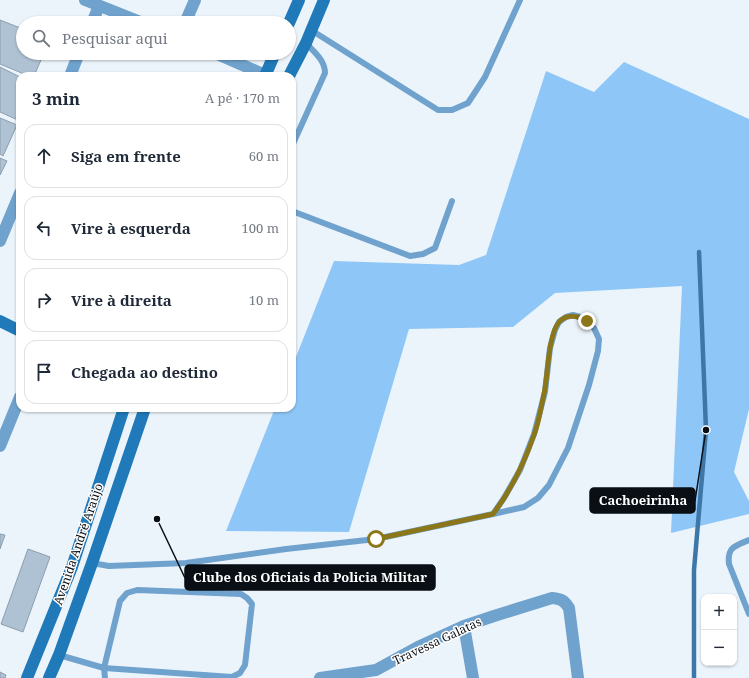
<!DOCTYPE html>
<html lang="pt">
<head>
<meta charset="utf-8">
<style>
  :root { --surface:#fff; --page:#f6f6f7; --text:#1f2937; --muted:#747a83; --line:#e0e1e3 }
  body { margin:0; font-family:"Noto Serif",serif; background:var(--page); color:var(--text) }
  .controls { position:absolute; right:12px; bottom:12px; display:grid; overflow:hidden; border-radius:8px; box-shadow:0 1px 3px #0004 }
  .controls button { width:36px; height:36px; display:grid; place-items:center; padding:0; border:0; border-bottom:1px solid var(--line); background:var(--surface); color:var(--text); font:20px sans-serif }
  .stop { position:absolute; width:12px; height:12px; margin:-9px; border:3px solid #8b7619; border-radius:50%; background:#fff }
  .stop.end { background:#8b7619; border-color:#fff; box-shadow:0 1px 4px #0008 }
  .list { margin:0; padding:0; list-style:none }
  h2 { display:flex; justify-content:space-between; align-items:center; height:52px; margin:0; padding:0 16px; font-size:17px }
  h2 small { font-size:13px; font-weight:400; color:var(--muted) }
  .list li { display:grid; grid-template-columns:26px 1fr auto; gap:12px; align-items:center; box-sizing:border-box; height:64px; margin:0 8px 8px; padding:0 8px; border:1px solid var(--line); border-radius:12px }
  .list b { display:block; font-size:15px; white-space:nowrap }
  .list em { font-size:13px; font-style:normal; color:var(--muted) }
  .icon { flex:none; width:22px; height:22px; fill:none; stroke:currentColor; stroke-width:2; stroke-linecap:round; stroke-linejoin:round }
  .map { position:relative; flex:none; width:749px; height:678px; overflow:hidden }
  .search { position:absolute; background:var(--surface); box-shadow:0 1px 3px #0004; left:16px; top:16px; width:280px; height:44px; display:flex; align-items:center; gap:10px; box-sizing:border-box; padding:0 14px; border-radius:22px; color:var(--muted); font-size:15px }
  .panel { position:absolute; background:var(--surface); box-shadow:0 1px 3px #0004; left:16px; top:72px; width:280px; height:340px; border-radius:12px }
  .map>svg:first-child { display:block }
</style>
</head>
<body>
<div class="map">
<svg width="749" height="678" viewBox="0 0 749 678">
  <rect width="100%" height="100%" fill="#ecf4fb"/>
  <path fill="#8ec7f7" d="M 624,62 L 749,119 L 749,409 L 734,472 L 749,501 L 749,514 L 671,533 L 682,286 L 555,293 L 513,327 L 409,329 L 349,532 L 226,531 L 275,408 L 292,408 L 292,367 L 334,261 L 459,265 L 486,255 L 546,71 L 594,92 Z"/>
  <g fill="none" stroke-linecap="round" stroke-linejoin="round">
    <path stroke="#3c77a7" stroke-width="4.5" d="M 694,678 L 694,570 L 706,430 L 699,252"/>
  </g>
  <path fill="#afc2d3" stroke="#8b9eae" d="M 0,20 L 23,29 L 23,53 L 44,53 L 34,76 L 29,76 L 0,64 Z
    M 0,67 L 20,77 L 20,121 L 0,112 Z
    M 0,118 L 17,125 L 3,156 L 0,154 Z
    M 0,158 L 7,161 L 0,175 Z
    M 0,534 L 5,535 L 0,549 Z
    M 28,549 L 50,557 L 23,632 L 1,624 Z
    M 0,672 L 6,675 L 5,678 L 0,678 Z"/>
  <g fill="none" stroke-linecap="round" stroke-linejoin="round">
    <path stroke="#70a2ce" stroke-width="6" d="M 311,30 L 438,110 L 452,110 L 468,103 L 485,77 L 520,0
      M 292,146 L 325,73 C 325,60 314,52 306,43
      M 292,211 L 410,256 L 423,254 L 435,248 L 452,201
      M 749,540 C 735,546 727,547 729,564 L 749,614
      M 92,563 L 109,566 L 186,563 L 286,549 L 376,539 L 493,514 L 524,507 L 538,498 L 549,485 L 568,448 L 589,385 L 598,351 L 599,339 L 594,328 L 587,321 L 580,317 L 573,315 L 566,317 L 559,322 L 555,330 L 550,348 L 545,392 L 534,434 L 520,470 L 504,498 L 493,514
      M 137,590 L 241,594 L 247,598 L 252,604 L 245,665 L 240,673 L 232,677 L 104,668 L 120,601 L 127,593 Z
      M 59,655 L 104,668 L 105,678"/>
    <path stroke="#70a2ce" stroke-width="12" d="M 85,0 L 143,23
      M 92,23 L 99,6
      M 185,23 L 195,0
      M 215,53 L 265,75
      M 70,76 L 79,53
      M 0,241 L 20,193
      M 0,446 L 20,397
      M 464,626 L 473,678
      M 320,678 L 376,670 L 418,647 L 464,626 L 494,616 L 552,598 C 561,599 564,600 569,608 L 578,678"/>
    <path stroke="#2079b8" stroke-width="12" d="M 289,23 L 299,0
      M 265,76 L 275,53
      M 289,76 L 306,43 L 324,0
      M 0,321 L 20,331
      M 27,678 L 72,567 L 124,408
      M 49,678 L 59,655 L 92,563 L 145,408"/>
  </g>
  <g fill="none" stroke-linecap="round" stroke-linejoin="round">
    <path stroke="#8b7619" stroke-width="5" d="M 376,539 L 493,514 C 511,490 524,464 534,435 C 539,422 541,407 544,394 C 548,376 548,335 559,322 C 567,313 578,316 587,321"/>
  </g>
  <g text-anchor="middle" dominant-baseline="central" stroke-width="3" stroke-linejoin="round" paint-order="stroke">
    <g font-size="12" fill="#090f15" stroke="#fff">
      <text transform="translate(78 544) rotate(-71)">Avenida André Araújo</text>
      <text transform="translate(437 641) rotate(-25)">Travessa Galatas</text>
    </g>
  </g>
  <path fill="none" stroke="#090f15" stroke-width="1.5" d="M706 430L695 501M157 519L185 578"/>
  <g fill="#090f15" stroke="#fff" stroke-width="1.5">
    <circle cx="706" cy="430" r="4"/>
    <circle cx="157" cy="519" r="4"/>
  </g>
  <g fill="#090f15" stroke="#090f15" stroke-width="1.5">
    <rect x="590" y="488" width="105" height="25" rx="4"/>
    <rect x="185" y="565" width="250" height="25" rx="4"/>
  </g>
  <g font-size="13" text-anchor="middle" font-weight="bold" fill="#fff">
    <text x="643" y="505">Cachoeirinha</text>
    <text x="310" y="582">Clube dos Oficiais da Policia Militar</text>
  </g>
</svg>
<div class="controls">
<button>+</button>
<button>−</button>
</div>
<div class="stop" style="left:376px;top:539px"></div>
<div class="stop end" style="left:587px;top:321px"></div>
<div class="search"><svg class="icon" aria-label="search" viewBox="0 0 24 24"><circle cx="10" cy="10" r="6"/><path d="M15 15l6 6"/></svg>Pesquisar aqui</div>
<section class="panel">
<h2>3 min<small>A pé · 170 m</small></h2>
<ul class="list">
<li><svg class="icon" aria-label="ahead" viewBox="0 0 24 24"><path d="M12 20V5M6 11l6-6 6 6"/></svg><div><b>Siga em frente</b></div><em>60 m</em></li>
<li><svg class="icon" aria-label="left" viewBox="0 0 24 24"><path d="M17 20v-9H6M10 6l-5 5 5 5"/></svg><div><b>Vire à esquerda</b></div><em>100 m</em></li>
<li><svg class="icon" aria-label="right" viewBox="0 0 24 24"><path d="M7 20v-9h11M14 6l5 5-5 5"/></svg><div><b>Vire à direita</b></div><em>10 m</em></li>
<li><svg class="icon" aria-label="arrive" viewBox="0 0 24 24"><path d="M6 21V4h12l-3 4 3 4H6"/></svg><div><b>Chegada ao destino</b></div></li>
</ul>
</section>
</div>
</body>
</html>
